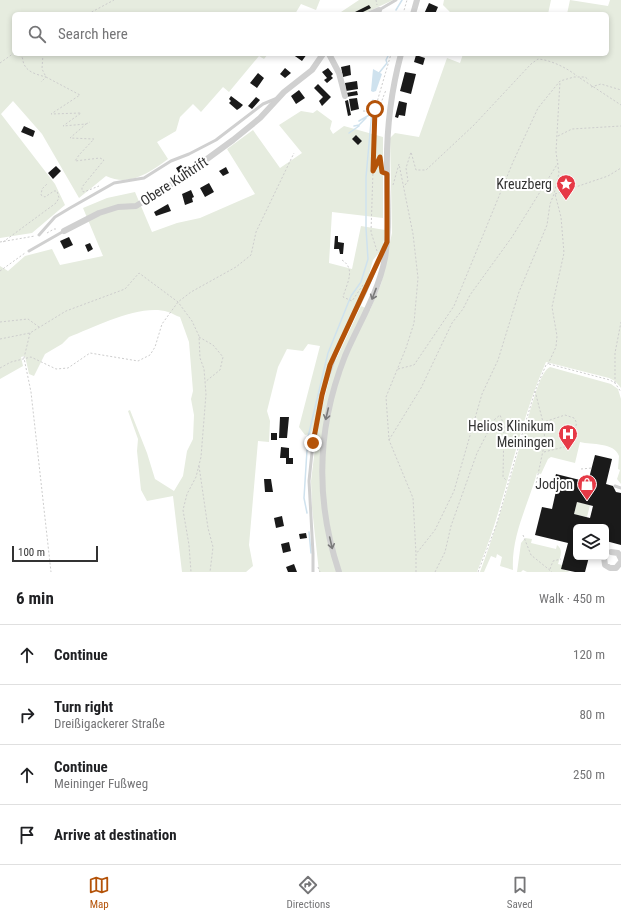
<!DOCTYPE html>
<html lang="en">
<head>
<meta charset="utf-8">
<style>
  :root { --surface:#fff; --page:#f2f2f2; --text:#202124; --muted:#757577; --line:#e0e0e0; --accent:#b45309 }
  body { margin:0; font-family:"Roboto Condensed",sans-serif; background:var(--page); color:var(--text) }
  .controls { position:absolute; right:12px; bottom:12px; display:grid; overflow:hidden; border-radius:6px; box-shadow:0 2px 6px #0003 }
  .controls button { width:36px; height:36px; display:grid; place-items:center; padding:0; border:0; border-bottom:1px solid var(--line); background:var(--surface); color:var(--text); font:20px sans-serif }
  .scale { position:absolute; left:12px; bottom:10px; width:86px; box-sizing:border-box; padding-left:4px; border:2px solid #333; border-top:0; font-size:11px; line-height:14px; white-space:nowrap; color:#333; -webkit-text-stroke:3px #fff; paint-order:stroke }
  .stop { position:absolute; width:12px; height:12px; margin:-9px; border:3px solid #b45309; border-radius:50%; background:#fff }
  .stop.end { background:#b45309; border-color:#fff; box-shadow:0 1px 4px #0008 }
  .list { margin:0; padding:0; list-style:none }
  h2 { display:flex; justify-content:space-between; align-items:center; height:52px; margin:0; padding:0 16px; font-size:17px }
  h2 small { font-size:13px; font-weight:400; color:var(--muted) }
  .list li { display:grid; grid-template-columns:26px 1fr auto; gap:12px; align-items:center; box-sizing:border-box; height:60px; padding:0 16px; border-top:1px solid var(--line) }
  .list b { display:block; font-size:15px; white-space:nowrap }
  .list p { margin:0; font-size:13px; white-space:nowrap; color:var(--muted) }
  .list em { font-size:13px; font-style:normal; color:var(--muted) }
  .icon { flex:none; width:22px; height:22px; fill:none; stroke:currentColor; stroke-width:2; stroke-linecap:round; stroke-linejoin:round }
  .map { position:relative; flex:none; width:621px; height:572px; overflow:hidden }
  .search { position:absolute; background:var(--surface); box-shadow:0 2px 6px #0003; left:12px; right:12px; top:12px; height:44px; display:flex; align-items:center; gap:10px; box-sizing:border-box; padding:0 14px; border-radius:6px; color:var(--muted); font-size:15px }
  .sheet { height:292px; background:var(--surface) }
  nav { display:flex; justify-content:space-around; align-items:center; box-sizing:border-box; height:56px; border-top:1px solid var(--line); background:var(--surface); font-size:11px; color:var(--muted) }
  nav a { display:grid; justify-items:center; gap:2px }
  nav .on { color:var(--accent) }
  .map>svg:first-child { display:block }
</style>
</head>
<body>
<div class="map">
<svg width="621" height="572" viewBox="0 0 621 572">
  <rect width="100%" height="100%" fill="#fff"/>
  <path fill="#e6ecdf" d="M 0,0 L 320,0 L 316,10 L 301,4 L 295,14 L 14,14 L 14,54 L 268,54 L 264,59 L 259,56 L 229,92 L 223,87 L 201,112 L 193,104 L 180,117 L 176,131 L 157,142 L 168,159 C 149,173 129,187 106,176 L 79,198 L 42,134 L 13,101 L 1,114 L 55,184 L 65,205 L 32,233 L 0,238 Z
    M 359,0 L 393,0 L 363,14 L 338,14 Z
    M 444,0 L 551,0 L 548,14 L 452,14 L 443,5 Z
    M 570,0 L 608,6 L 610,0 L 621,0 L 621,388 L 615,381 L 609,378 L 546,362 C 523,414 512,469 495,523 C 490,540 483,556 477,572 L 319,572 L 312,508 L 311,481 L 318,424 L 332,368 L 361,306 L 370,310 L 381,284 L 392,233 L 390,138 L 395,133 L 419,137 L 447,58 L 460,63 L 463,54 L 607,54 L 607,14 L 567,14 Z
    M 317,110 L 332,121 L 330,129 L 333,134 L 344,126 L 383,137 L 383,218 L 332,212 L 329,263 L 352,269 L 361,226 L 385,230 L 383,248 L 373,260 L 366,286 L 329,365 L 313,429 L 310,434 L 305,435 L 299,427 L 320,346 L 308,344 L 303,351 L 287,349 L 278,367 L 267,411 L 270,421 L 269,442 L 258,441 L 249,545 L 253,566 L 246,572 L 182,572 L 173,496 L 147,501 L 141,490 L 137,451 L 138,439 L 128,411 L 130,410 L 147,453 L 155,479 L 174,491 L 183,476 L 187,451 L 193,439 L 194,415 L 191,399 L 193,391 L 189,342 L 180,317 C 176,316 172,313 168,312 C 141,303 95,327 69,337 L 62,344 L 45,354 L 34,376 L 29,374 L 25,356 L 21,357 L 23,366 L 0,379 L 0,266 L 8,271 L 25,256 L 52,249 L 60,265 L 103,256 L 83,208 L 107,198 L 135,192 L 152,232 L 177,223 L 200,218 L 255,194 L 227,149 L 253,130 L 280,168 L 302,153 L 279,125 L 301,111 L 313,113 Z
    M 550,367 L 611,384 L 618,389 L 621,399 L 621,484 L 617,479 L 620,470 L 618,469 L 619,456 C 614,442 592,445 580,442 L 575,463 L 551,457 L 548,459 L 541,474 L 537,473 C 528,505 511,536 513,570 L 500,566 L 502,557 L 497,554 L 496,558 L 491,556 L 484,572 L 480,572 C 500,519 514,465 530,411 C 533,402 541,370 550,367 Z
    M 577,502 L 590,505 L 587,517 L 574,514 Z
    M 525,538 L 532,539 L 531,543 L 556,549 L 557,545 C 564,550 560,557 558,564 L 562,565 L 562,569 L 570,572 L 527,572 L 523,570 L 521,572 L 517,572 L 521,543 Z"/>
  <path fill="#cfe2ee" d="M 373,69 L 382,74 L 376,91 L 373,92 L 371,91 Z"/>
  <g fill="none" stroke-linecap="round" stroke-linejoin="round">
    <path stroke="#cfe2ee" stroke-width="1.5" d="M 396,10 L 402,0
      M 379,73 L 387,63 L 386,60 L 389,54
      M 359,121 L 371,114
      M 354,126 L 359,125 L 366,118
      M 349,133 L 359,126
      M 308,437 L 328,353 L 351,296 L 361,282 L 368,259 L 366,228 L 366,177 L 373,100
      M 307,450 L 304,498 L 307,513
      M 309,532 L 311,553"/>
  </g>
  <path fill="#1a1a1a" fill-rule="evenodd" d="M 429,3 L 438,7 L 435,14 L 424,14 Z
    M 369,5 L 371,8 L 359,14 L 351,14 Z
    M 292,54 L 307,54 L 302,61 Z
    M 416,55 L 425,58 L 423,65 L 414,62 Z
    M 350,65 L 351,75 L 343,77 L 341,67 Z
    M 285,68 L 291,73 L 285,78 L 280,74 Z
    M 328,68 L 333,74 L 331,76 L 333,78 L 327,83 L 324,80 L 327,78 L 322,72 Z
    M 405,72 L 416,74 L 411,94 L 400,91 Z
    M 258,73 L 264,78 L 257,88 L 250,83 Z
    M 357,81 L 358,89 L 346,91 L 345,83 Z
    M 318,84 L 331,97 L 322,106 L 319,101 L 323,97 L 314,88 Z
    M 299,90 L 305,98 L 296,104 L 291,96 Z
    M 357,91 L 358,95 L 346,97 L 346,93 Z
    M 231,96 L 243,105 L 240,108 L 237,110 L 229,103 L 231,101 L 229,99 Z
    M 256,97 L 260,100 L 252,109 L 248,106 Z
    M 357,98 L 359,109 L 351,111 L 349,99 Z
    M 348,100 L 351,115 L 348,116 L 345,101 Z
    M 399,101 L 407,103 L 405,116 L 399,115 L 398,118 L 395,117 Z
    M 24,126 L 35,131 L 33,137 L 21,132 Z
    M 356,135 L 362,141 L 358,145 L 352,139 Z
    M 181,165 L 183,168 L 187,166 L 189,170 L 180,175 L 176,168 Z
    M 56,166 L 61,171 L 53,179 L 48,173 Z
    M 226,167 L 229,173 L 223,176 L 219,171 Z
    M 209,183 L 214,192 L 205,197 L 200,188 Z
    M 191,190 L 194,197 L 192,198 L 193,202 L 185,205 L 182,194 Z
    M 168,204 L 171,211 L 156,216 L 154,212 Z
    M 335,236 L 338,236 L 338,242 L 344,243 L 343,254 L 340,254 L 339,249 L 334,249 Z
    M 69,237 L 73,245 L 64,249 L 60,241 Z
    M 90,243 L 93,249 L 88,252 L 85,245 Z
    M 280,417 L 289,417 L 287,438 L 279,438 Z
    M 271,433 L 277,433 L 277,440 L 271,440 Z
    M 281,447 L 289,448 L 289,458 L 293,458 L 293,464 L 286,464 L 286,458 L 280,458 Z
    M 595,455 L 612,459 L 606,484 L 613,486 L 616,492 L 621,493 L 621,545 L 606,541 L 606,527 L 576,527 L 576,557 L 589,557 L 585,572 L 575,572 L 561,569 L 568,543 L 535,535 L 542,507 L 552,509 L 556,491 L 552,490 L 556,474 L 588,482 ZM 577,502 L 593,506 L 590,518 L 574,514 Z
    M 264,479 L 271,479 L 273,492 L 265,492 Z
    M 282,516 L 284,526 L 276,528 L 274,518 Z
    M 306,533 L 307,538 L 300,539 L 299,534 Z
    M 289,542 L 291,551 L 283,553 L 281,544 Z
    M 294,564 L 297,572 L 288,572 L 286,567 Z"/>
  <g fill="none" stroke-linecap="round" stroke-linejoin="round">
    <path stroke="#cdcdcd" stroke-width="1" stroke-dasharray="2 2" stroke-linecap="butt" d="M 376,0 L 377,5
      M 88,14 L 114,0
      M 403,14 L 407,0
      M 20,54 C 24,58 22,62 25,66 C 29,73 39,75 46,77 L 41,82
      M 43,54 L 42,69 L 46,77 L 80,95 L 51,114 L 81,113 L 63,126 L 86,124 L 70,138 L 94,139 L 79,155 L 75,161 L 100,158 L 104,160 L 82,187 L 82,191 L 84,192 L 99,186
      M 0,63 L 14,53
      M 580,78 L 621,105
      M 591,87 L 601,84 L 621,90
      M 370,105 L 375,104
      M 363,111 C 381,112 380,104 386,90
      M 86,124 L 90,122
      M 558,136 L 572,129 L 621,126
      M 373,171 L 381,158
      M 393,185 L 399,164 L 413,234 L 418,278 L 414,323 L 406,348 L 386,397 L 389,440 L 413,498 L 416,554
      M 405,185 L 408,181 L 406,168 L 411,152 L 416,170 L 426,170 L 474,125 L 531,64 L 538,59 C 551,60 567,68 577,76
      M 555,194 L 608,176 L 621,168
      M 47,233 L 54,229 L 57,229
      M 0,242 L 35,236
      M 3,242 L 56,203 L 59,198 L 57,191 L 54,191 L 45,197 L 41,195 L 42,189 L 47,184
      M 377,251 L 371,232 L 375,109 L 391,54
      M 342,260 C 356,269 347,283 343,297 L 352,301 L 363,285
      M 0,271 L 25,253
      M 0,322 L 28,319 L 39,327
      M 30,333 L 24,358 L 31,392 L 51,572
      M 199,337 L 213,345 L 223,357 L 220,370 L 205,382
      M 0,339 L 30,333 L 66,311 L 125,289 L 139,273 L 178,302 L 192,321 L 199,336 L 200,358 L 204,369 L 206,394 L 201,457 L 196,477 L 187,494 L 183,510 L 189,545 L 191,572
      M 549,364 L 610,380 L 615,383 L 621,392
      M 0,368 L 11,362 L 31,357 L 56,369 L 68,368 L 90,353 L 138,361 L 150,355 L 155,347 L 162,324 L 178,302 L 191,292 L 236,267 L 251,255 L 256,232 L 294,153
      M 398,369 L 414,365 L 454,306 L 513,162 L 538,108 L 560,81 L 574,77 L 585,77 L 589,80
      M 615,383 L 615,353 L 621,322
      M 535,391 L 543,422 L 545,441 L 536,484
      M 389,440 L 421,388 L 452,323 L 463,309 L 470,295 L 512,237 L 558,163
      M 544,452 L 568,446 L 572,443 C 572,440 571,435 572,433 C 575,427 579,425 574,418 L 565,415 L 544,422
      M 199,466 L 208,528 L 213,547 L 210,572
      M 581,469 L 592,468
      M 523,535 L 531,555 L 552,572
      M 318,567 L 320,572
      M 550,569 L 553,561 L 561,559
      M 416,572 L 416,554 L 435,530 L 454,491 L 482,394 L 498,360 L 519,292 L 547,225 L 550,204 L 554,194 L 559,173 L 556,152 L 560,81
      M 435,572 L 445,552 L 451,526 L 477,453 L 494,420 L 500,415 L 504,425 L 503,477 L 507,481
      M 478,572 L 496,526 L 523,431 L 535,391 L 546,365 L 548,364 L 556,347 L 557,336 L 552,307 L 564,253 L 561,217 L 555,194"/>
    <path stroke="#d0d0d0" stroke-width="3" d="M 379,10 L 396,0
      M 39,235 L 55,217 L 70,208 L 114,183 L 144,178 L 171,161 L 189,154 L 216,140 L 263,104 L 275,99
      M 29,251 L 64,231
      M 615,486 L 621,488
      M 313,572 L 313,553 L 309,481 L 313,443 L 322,395 L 338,348 L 366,291 L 385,246"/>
    <path stroke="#d0d0d0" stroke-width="6" d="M 370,14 L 379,10
      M 413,14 L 417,0
      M 329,54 L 339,73 L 345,96
      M 64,231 L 99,213 L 118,207 L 136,206 L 181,178 L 233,140 L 260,118 L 284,92 L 312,70 L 323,54
      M 611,552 L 618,553 L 621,559
      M 604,557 L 605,565 L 610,568 L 616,568 L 621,562
      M 339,572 C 315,500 317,427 345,356 C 359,323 378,294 385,258 C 390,230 387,202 387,174 C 386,132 390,95 401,54"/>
  </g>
  <defs><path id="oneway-shaft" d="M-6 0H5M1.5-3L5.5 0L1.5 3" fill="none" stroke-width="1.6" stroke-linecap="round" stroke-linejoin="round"/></defs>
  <g stroke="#7a7a7a">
    <use href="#oneway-shaft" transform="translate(374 294) rotate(111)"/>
    <use href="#oneway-shaft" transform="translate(327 414) rotate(103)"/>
    <use href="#oneway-shaft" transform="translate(331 543) rotate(77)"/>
  </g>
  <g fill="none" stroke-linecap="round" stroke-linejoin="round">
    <path stroke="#b45309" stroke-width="5" d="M 313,443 L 322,395 L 330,365 L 387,242 L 387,174 L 382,172 L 380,157 L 373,171 L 375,109"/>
  </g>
  <defs>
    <symbol id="sight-pin" viewBox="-11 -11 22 30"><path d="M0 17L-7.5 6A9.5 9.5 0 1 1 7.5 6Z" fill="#e63946" stroke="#fff"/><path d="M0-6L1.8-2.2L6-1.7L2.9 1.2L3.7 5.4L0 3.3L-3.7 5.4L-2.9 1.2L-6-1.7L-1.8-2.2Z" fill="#fff"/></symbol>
    <symbol id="hospital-pin" viewBox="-11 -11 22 30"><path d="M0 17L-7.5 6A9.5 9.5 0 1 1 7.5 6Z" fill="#e63946" stroke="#fff"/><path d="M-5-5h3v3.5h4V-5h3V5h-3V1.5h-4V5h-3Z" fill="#fff"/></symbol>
    <symbol id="shop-pin" viewBox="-11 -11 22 30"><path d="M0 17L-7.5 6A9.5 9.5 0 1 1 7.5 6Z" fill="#e63946" stroke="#fff"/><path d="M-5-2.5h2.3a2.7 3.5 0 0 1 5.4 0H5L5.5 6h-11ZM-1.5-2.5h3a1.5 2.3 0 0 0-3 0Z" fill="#fff"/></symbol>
  </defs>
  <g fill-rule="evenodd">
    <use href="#sight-pin" x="555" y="173" width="22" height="30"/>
    <use href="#hospital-pin" x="557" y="423" width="22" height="30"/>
    <use href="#shop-pin" x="576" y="473" width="22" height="30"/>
  </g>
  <g text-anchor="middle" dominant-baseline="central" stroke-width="4" stroke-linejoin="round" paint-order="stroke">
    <g font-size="14" fill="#333" stroke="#fff">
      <text transform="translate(174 181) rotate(-33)">Obere Kuhtrift</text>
    </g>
    <g font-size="14" fill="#333" stroke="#fff" text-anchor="end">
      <text x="552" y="184">Kreuzberg</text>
      <text x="554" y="426">Helios Klinikum<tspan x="554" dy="16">Meiningen</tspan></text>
      <text x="573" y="484">Jodjon</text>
    </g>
  </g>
</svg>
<div class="controls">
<button><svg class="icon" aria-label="layers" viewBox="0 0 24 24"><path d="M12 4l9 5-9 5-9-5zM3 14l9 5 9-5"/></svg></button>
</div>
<div class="scale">100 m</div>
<div class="stop" style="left:375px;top:109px"></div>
<div class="stop end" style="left:313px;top:443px"></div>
<div class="search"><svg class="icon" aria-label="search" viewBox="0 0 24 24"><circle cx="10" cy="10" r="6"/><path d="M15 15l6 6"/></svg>Search here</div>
</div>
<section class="sheet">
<h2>6 min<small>Walk · 450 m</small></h2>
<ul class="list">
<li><svg class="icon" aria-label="ahead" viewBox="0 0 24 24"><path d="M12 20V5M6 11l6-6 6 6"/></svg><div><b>Continue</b></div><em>120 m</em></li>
<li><svg class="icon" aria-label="right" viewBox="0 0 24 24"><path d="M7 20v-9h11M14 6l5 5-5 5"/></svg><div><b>Turn right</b><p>Dreißigackerer Straße</p></div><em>80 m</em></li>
<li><svg class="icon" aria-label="ahead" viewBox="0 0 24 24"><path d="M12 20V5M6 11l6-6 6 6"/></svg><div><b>Continue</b><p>Meininger Fußweg</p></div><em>250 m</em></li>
<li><svg class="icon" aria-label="arrive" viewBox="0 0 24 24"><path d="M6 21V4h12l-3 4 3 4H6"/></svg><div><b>Arrive at destination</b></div></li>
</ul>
</section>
<nav>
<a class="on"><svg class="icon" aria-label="map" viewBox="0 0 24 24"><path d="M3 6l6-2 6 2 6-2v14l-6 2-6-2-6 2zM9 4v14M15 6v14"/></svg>Map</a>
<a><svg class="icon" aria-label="directions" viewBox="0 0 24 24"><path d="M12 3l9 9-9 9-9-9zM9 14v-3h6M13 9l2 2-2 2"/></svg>Directions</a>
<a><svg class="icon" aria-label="saved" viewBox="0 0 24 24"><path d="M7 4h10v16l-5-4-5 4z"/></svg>Saved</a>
</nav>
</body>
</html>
